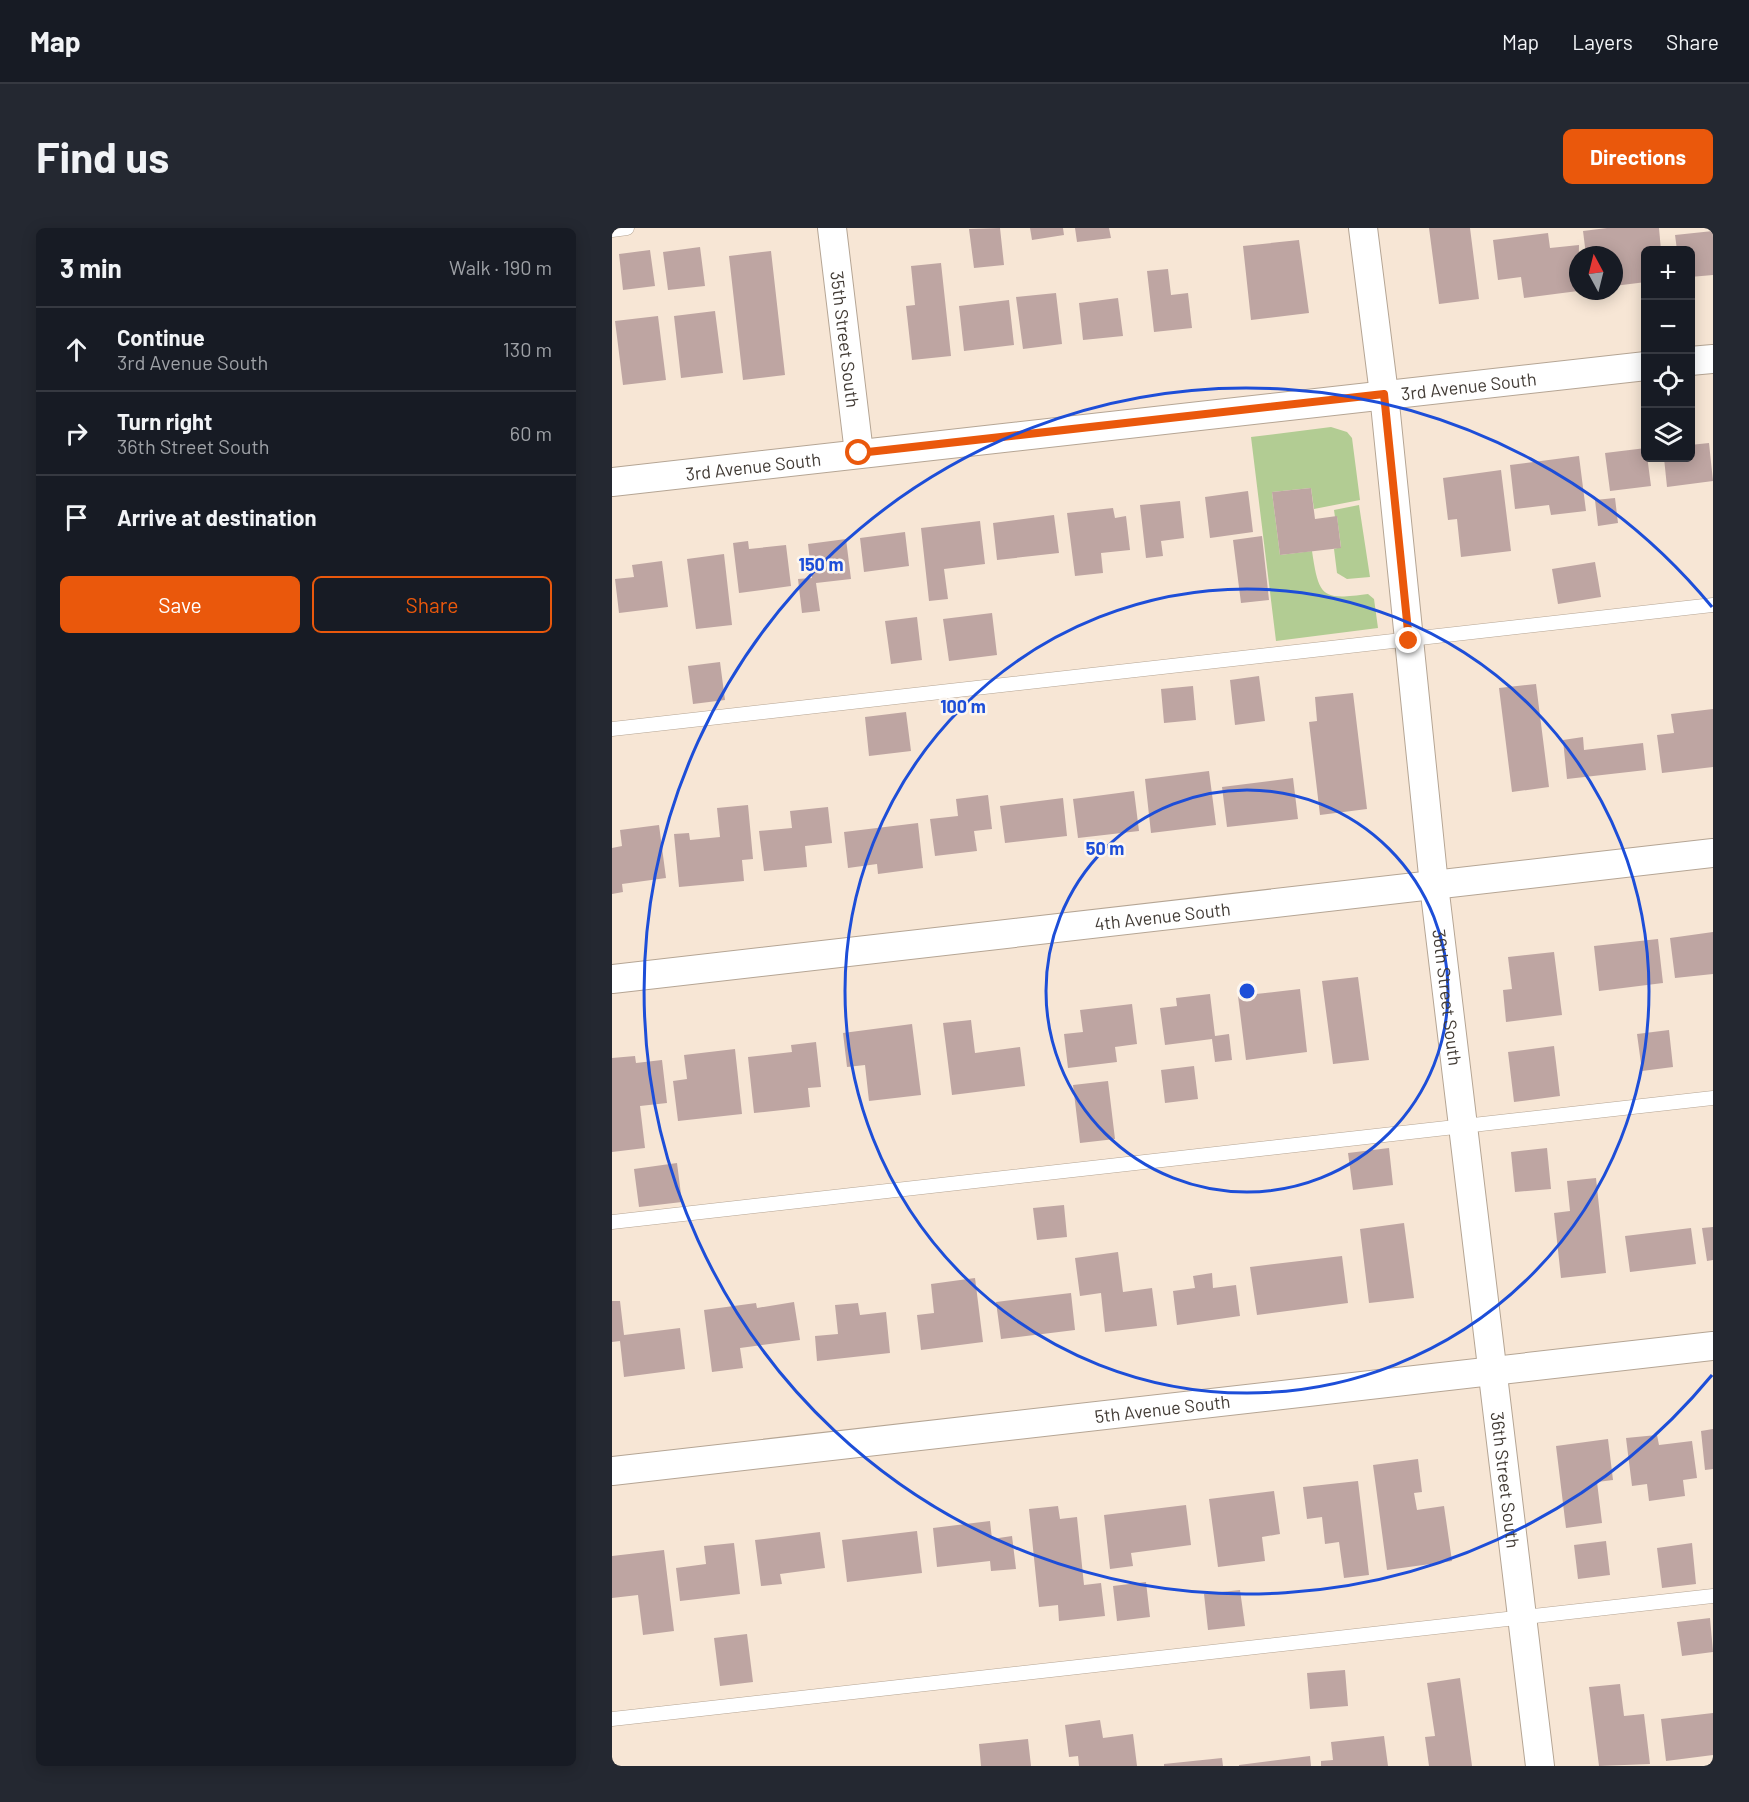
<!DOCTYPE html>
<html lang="en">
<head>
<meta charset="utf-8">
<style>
  :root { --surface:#171b24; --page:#242831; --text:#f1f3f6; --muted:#9ea1a6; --line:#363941; --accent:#ea580c }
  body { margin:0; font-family:Barlow,sans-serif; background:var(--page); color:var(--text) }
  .controls { position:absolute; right:18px; top:18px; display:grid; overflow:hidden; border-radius:9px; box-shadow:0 3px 15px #0003 }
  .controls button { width:54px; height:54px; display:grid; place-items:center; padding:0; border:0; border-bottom:2px solid var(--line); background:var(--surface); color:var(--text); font:30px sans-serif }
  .compass { position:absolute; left:957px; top:18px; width:54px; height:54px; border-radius:50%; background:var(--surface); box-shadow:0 3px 15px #0003; rotate:353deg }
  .stop { position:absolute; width:18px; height:18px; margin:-14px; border:4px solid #ea580c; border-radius:50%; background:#fff }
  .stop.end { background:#ea580c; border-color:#fff; box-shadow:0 2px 6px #0008 }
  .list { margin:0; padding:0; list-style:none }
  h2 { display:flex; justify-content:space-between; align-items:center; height:78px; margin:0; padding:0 24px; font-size:26px }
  h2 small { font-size:20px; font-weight:400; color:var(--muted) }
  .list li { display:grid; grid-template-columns:39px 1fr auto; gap:18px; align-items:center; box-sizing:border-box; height:84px; padding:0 24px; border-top:2px solid var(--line) }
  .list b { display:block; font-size:22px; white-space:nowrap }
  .list p { margin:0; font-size:20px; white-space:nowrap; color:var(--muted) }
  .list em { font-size:20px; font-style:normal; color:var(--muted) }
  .actions { display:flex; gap:12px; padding:18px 24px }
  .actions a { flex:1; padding:14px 0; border:2px solid var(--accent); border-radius:9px; text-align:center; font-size:21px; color:var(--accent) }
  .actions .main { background:var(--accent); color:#fff }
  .icon { flex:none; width:33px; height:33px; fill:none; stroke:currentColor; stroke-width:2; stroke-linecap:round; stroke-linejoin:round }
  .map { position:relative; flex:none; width:1101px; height:1538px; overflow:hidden; border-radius:9px }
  header { display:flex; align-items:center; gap:36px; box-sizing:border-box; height:84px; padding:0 30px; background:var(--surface); border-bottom:2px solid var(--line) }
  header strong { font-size:28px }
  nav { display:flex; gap:33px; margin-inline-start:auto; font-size:21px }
  .intro { display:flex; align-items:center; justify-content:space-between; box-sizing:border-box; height:144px; padding:0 36px }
  h1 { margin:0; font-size:42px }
  .button { padding:15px 27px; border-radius:9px; background:var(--accent); color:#fff; font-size:21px; font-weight:700 }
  main { display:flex; gap:36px; padding:0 36px }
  aside { flex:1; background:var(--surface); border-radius:9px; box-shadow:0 3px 15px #0003 }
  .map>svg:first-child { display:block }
</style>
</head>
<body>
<header>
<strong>Map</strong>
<nav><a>Map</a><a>Layers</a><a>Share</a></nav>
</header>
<div class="intro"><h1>Find us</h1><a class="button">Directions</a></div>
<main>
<aside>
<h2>3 min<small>Walk · 190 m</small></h2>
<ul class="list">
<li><svg class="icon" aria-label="ahead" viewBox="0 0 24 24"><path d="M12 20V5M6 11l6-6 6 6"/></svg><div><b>Continue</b><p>3rd Avenue South</p></div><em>130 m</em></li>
<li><svg class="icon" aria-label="right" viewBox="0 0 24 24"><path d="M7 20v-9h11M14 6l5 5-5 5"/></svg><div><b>Turn right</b><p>36th Street South</p></div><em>60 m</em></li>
<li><svg class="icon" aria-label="arrive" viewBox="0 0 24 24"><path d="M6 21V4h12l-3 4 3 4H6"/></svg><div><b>Arrive at destination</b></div></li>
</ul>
<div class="actions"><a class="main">Save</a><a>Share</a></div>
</aside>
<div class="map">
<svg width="1101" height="1538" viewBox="0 0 1101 1538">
  <rect width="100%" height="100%" fill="#f7e6d5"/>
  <path fill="#b2cc93" d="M 719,199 L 735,204 L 740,210 L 748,272 L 702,281 L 699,260 L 660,264 L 668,327 L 700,323 C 707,370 710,372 756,366 L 762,371 L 766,400 L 664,413 L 639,209 Z
    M 747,277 L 758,349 L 735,351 L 725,345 L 722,321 L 729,319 L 725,289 L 723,289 L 722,282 Z"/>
  <path fill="#bea5a2" d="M 388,0 L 392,37 L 362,40 L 357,1 Z
    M 418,0 L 451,0 L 452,7 L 420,12 Z
    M 463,0 L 497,0 L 499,10 L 465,14 Z
    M 817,0 L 858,0 L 867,71 L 827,76 Z
    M 995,0 L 1047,0 L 1049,22 L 1034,22 L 1034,54 L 1002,58 L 1002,27 L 974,27 L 971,3 Z
    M 1101,3 L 1101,47 L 1078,49 L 1078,22 L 1065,22 L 1063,7 Z
    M 936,5 L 938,20 L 967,17 L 966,63 L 912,70 L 909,49 L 886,52 L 881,12 Z
    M 687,12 L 697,85 L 639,92 L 631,18 Z
    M 88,19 L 93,58 L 56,62 L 51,24 Z
    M 38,22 L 43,58 L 11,62 L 7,26 Z
    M 159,23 L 173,147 L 131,152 L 117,28 Z
    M 329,35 L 339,128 L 300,132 L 294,78 L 303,77 L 299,38 Z
    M 556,41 L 559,67 L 576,65 L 580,100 L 542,104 L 535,43 Z
    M 444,65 L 450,116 L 411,121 L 404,69 Z
    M 506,70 L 511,108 L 471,112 L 467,75 Z
    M 397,72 L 402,117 L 352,123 L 347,78 Z
    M 103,83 L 111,145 L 69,150 L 62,88 Z
    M 46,88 L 54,152 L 11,157 L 3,93 Z
    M 1097,215 L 1101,253 L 1055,259 L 1052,230 L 1078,230 L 1078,217 Z
    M 1034,220 L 1039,258 L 998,263 L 993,225 Z
    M 967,228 L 974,283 L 939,287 L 937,277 L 903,281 L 898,237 Z
    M 889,242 L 899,323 L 849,329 L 845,291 L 836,292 L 831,250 Z
    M 699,260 L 703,291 L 725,288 L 729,320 L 668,327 L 660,264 Z
    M 636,263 L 641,304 L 598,310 L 593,269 Z
    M 1003,270 L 1006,295 L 986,298 L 983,272 Z
    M 568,273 L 572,310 L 549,313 L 551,328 L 534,330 L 528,277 Z
    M 501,280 L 503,290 L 514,288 L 518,322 L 489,325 L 491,345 L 463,348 L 455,285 Z
    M 442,287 L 447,325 L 385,332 L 381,295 Z
    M 368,293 L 373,336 L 332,341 L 336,371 L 317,373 L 309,300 Z
    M 293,304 L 297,338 L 252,344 L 248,310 Z
    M 650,308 L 657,372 L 629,375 L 621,312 Z
    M 234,311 L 239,351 L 204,355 L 208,383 L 190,385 L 186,351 L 200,350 L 196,316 Z
    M 136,313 L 137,321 L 174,317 L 179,358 L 127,365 L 121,315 Z
    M 112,326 L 120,397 L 84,401 L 75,331 Z
    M 50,333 L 56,379 L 7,385 L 3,351 L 22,349 L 20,337 Z
    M 983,334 L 989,369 L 946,376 L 940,341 Z
    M 380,385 L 385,427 L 337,433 L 331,391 Z
    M 305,389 L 310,432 L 279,436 L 273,393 Z
    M 108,434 L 113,472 L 81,476 L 76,438 Z
    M 647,448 L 653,493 L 623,497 L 618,452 Z
    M 924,456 L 937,559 L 900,564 L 887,460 Z
    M 581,458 L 584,492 L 552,495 L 549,461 Z
    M 741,465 L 755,581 L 708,587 L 697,494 L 705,493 L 703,469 Z
    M 1101,481 L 1101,539 L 1050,545 L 1045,507 L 1062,505 L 1059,486 Z
    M 294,484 L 299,523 L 257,528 L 253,489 Z
    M 971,509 L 972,522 L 1031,515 L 1034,542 L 955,551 L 951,512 Z
    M 597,543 L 604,597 L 539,605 L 533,551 Z
    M 681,550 L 686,591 L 615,599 L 610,559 Z
    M 522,563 L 527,603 L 466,610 L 461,571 Z
    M 376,567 L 380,601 L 362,603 L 365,623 L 323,628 L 318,591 L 346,588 L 344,571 Z
    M 451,570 L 455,608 L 393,615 L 388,578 Z
    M 136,577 L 141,631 L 130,632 L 132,653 L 67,659 L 62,606 L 77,605 L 78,612 L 108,609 L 105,580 Z
    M 216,579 L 220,615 L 193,618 L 195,639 L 152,643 L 147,603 L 180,600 L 178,583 Z
    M 306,595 L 311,640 L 266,646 L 265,636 L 236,640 L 232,604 Z
    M 47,597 L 54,650 L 10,656 L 11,664 L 0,666 L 0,620 L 10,618 L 8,602 Z
    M 1101,704 L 1101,746 L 1063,750 L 1058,710 Z
    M 1046,711 L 1051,755 L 987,763 L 982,718 Z
    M 942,724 L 950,787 L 894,794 L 891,762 L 900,761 L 896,729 Z
    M 746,749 L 757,832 L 721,836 L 710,753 Z
    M 688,761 L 695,824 L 634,832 L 626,768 Z
    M 598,766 L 603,808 L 617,806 L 620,832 L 603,834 L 600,811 L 553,817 L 548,780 L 565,778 L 564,770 Z
    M 520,776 L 525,816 L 503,819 L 505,834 L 456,840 L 452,806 L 471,804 L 468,782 Z
    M 359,792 L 363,825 L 408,819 L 413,858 L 340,867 L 331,795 Z
    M 300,796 L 309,867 L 257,873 L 253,837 L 235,839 L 231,805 Z
    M 1057,802 L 1061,839 L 1030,843 L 1025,806 Z
    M 204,814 L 209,859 L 196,860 L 198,879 L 142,885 L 136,829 L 180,824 L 179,817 Z
    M 942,818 L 948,868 L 902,874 L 896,824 Z
    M 123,821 L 130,886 L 66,893 L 61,853 L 75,851 L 72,827 Z
    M 23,828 L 24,835 L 50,832 L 55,875 L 28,878 L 33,920 L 0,924 L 0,830 Z
    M 582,838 L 586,871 L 553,875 L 549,842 Z
    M 496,853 L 503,911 L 468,915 L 461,857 Z
    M 777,920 L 781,957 L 741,962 L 736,925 Z
    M 935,920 L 939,961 L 903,964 L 899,924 Z
    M 65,935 L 70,974 L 27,979 L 22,941 Z
    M 984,950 L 994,1045 L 949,1050 L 942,985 L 958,983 L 955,953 Z
    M 452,977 L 455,1009 L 425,1012 L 421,980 Z
    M 792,995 L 802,1070 L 757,1075 L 748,1001 Z
    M 1101,999 L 1101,1032 L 1095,1033 L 1090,1000 Z
    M 1079,1000 L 1084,1036 L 1018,1044 L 1013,1008 Z
    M 506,1024 L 511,1064 L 540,1060 L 545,1098 L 493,1104 L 489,1065 L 468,1068 L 463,1030 Z
    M 730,1028 L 736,1075 L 645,1087 L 638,1039 Z
    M 600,1045 L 601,1060 L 624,1057 L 628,1088 L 565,1097 L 561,1063 L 583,1060 L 581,1048 Z
    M 363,1050 L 371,1114 L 309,1122 L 305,1087 L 322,1085 L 319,1056 Z
    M 459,1065 L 463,1102 L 389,1111 L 384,1074 Z
    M 0,1073 L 8,1073 L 12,1107 L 68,1100 L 73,1141 L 12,1149 L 8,1113 L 0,1114 Z
    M 182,1074 L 188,1112 L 128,1120 L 131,1140 L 100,1144 L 92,1082 L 144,1075 L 145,1080 Z
    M 246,1075 L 248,1087 L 274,1084 L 278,1125 L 205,1133 L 203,1108 L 226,1106 L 223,1077 Z
    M 1101,1201 L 1101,1241 L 1093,1242 L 1089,1203 Z
    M 1045,1207 L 1047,1217 L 1080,1213 L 1085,1250 L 1071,1252 L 1073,1268 L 1037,1273 L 1035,1256 L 1020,1258 L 1014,1210 Z
    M 996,1211 L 1001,1252 L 985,1254 L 990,1295 L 954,1300 L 944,1218 Z
    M 806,1231 L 810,1264 L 802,1265 L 805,1282 L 832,1278 L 840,1333 L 775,1342 L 761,1237 Z
    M 746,1253 L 757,1347 L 732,1350 L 727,1314 L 713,1316 L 710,1289 L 695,1291 L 691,1259 Z
    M 662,1263 L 668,1306 L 650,1309 L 653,1333 L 606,1339 L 597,1271 Z
    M 574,1277 L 579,1317 L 519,1325 L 521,1338 L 498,1341 L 492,1287 Z
    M 446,1278 L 448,1291 L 465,1289 L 472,1357 L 489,1355 L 493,1388 L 447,1393 L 446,1377 L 427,1379 L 417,1281 Z
    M 378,1293 L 380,1311 L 400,1308 L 404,1341 L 379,1343 L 378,1333 L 325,1339 L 321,1300 Z
    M 305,1303 L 310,1345 L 235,1354 L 230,1312 Z
    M 208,1304 L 213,1340 L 168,1346 L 170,1356 L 149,1358 L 143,1312 Z
    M 994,1313 L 998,1347 L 966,1351 L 962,1317 Z
    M 122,1315 L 128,1366 L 68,1373 L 64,1340 L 94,1336 L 92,1318 Z
    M 1080,1315 L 1084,1356 L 1050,1360 L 1045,1320 Z
    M 52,1322 L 62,1403 L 31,1407 L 26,1367 L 0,1370 L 0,1328 Z
    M 534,1354 L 538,1389 L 505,1393 L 501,1358 Z
    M 628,1362 L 633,1398 L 596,1402 L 592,1366 Z
    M 1098,1390 L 1101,1424 L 1070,1428 L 1065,1394 Z
    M 135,1406 L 141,1454 L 108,1458 L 102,1410 Z
    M 733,1442 L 736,1478 L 698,1481 L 695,1445 Z
    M 848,1450 L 860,1538 L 817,1538 L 813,1509 L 823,1508 L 815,1455 Z
    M 1008,1456 L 1012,1488 L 1032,1486 L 1038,1536 L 987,1538 L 977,1459 Z
    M 1101,1485 L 1101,1527 L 1054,1533 L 1049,1491 Z
    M 488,1492 L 491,1510 L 521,1506 L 525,1538 L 467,1538 L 466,1528 L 457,1529 L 453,1497 Z
    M 772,1508 L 776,1538 L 709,1538 L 709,1533 L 721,1532 L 719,1514 Z
    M 416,1511 L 419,1538 L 369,1538 L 367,1516 Z
    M 698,1528 L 699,1538 L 627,1538 L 627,1537 Z
    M 610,1530 L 611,1538 L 552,1538 L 552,1536 Z"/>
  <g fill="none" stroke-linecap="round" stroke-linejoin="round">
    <defs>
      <path id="service" d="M 0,2 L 15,0
        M 0,501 L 1101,377
        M 0,994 L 1101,870
        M 0,1491 L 1101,1368"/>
      <g id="minor">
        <path id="s1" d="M 220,0 L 247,225"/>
        <path id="s2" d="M 751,0 L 772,166 L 822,657 L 928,1538"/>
        <path d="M 1078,133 L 1101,131"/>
        <path id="s3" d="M 0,254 L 1034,138"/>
        <path id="s4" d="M 0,751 L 1101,625"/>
        <path id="s5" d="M 0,1243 L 1101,1118"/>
      </g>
    </defs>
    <use href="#service" stroke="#b5a594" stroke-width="15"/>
    <use href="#minor" stroke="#b5a594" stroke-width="30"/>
    <use href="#service" stroke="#fff" stroke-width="14"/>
    <use href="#minor" stroke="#fff" stroke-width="28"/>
  </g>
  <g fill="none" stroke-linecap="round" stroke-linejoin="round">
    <path stroke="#ea580c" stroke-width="8" d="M 247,225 L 772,166 L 797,413"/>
  </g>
  <g fill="none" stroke="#1d4ed8" stroke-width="3">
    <circle cx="635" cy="763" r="201"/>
    <circle cx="635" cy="763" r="402"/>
    <path d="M1100 1147A603 603 0 1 1 1100 379"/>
  </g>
  <g text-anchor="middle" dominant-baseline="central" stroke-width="5" stroke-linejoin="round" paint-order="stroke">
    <g font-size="18" fill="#423b35" stroke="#fcf6ef">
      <text stroke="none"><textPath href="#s1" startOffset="112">35th Street South</textPath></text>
      <text stroke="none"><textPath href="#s3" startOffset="862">3rd Avenue South</textPath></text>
      <text stroke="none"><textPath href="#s3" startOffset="142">3rd Avenue South</textPath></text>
      <text stroke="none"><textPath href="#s4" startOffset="554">4th Avenue South</textPath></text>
      <text stroke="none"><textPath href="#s2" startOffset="774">36th Street South</textPath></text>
      <text stroke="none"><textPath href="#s5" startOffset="554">5th Avenue South</textPath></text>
      <text stroke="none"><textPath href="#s2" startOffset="1260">36th Street South</textPath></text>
    </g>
  </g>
  <circle cx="635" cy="763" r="9" fill="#1d4ed8" stroke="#fcf6ef" stroke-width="3"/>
  <g font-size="18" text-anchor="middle" font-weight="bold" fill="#1d4ed8" stroke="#fcf6ef" stroke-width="5" stroke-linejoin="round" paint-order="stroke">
    <text x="209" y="343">150 m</text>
    <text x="351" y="485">100 m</text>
    <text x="493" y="627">50 m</text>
  </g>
</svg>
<div class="controls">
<button>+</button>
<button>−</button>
<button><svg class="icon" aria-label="locate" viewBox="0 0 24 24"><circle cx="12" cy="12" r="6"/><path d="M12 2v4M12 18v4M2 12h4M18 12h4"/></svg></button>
<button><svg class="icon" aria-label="layers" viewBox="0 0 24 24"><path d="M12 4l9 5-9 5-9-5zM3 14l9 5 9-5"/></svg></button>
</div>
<svg class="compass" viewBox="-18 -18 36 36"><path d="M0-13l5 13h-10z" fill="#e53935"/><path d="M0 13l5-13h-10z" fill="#9ea1a6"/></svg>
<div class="stop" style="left:247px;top:225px"></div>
<div class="stop end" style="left:797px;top:413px"></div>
</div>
</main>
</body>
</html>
